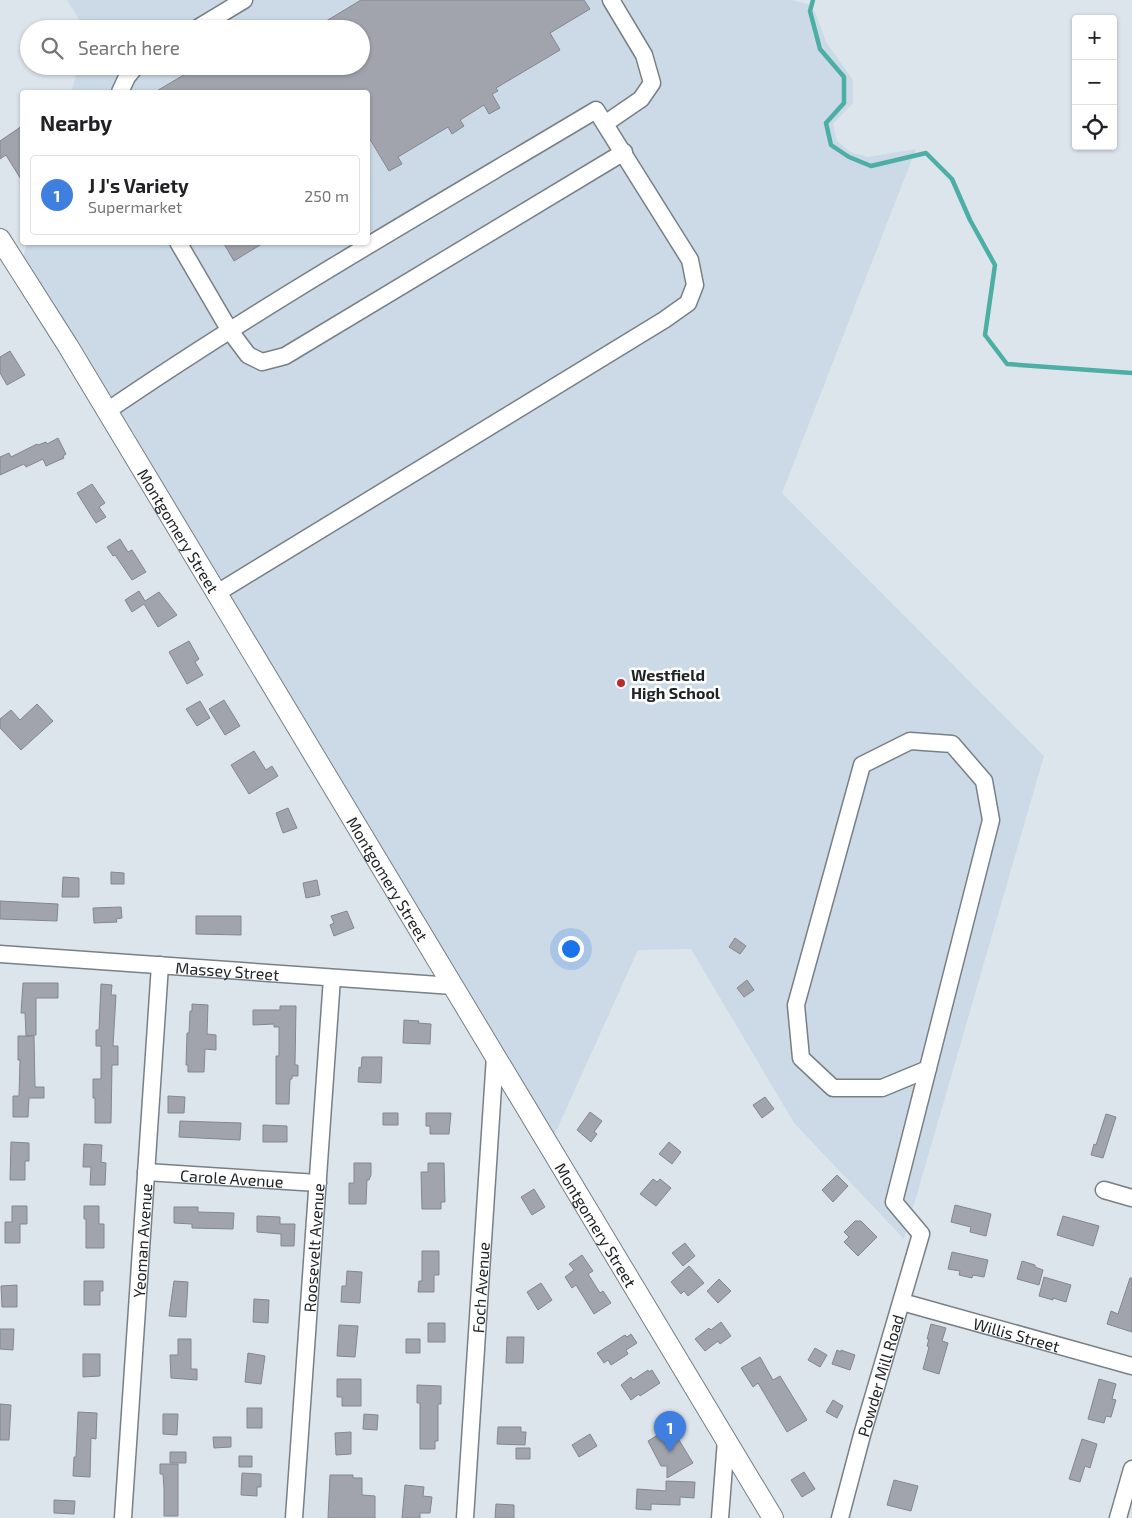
<!DOCTYPE html>
<html lang="en">
<head>
<meta charset="utf-8">
<style>
  :root { --surface:#fff; --page:#f2f2f2; --text:#202124; --muted:#757577; --line:#e0e0e0; --accent:#db2777 }
  body { margin:0; font-family:"Exo 2",sans-serif; background:var(--page); color:var(--text) }
  .controls { position:absolute; right:15px; top:15px; display:grid; overflow:hidden; border-radius:5px; box-shadow:0 1px 4px #0004 }
  .controls button { width:45px; height:45px; display:grid; place-items:center; padding:0; border:0; border-bottom:1px solid var(--line); background:var(--surface); color:var(--text); font:25px sans-serif }
  .you { position:absolute; left:570px; top:948px; width:18px; height:18px; margin:-12px; border:4px solid #fff; border-radius:50%; background:#1a73e8; box-shadow:0 0 0 8px #1a73e833 }
  .badge { display:grid; place-items:center; width:32px; height:32px; border-radius:50%; background:var(--accent); color:#fff; font-size:16px; font-weight:700 }
  .pin { position:absolute; translate:-50% -41px; filter:drop-shadow(0 1px 2px #0008) }
  .pin::after { content:''; position:absolute; top:26px; width:18px; height:15px; background:inherit; clip-path:polygon(0 0,100% 0,50% 100%) }
  .list { margin:0; padding:0; list-style:none }
  h2 { display:flex; justify-content:space-between; align-items:center; height:65px; margin:0; padding:0 20px; font-size:21px }
  h2 small { font-size:16px; font-weight:400; color:var(--muted) }
  .list li { display:grid; grid-template-columns:32px 1fr auto; gap:15px; align-items:center; box-sizing:border-box; height:80px; margin:0 10px 10px; padding:0 10px; border:1px solid var(--line); border-radius:5px }
  .list b { display:block; font-size:19px; white-space:nowrap }
  .list p { margin:0; font-size:16px; white-space:nowrap; color:var(--muted) }
  .list em { font-size:16px; font-style:normal; color:var(--muted) }
  .icon { flex:none; width:28px; height:28px; fill:none; stroke:currentColor; stroke-width:2; stroke-linecap:round; stroke-linejoin:round }
  .map { position:relative; flex:none; width:1132px; height:1518px; overflow:hidden }
  .search { position:absolute; background:var(--surface); box-shadow:0 1px 4px #0004; left:20px; top:20px; width:350px; height:55px; display:flex; align-items:center; gap:12px; box-sizing:border-box; padding:0 18px; border-radius:28px; color:var(--muted); font-size:19px }
  .panel { position:absolute; background:var(--surface); box-shadow:0 1px 4px #0004; left:20px; top:90px; width:350px; height:155px; border-radius:5px }
  .map>svg:first-child { display:block }
</style>
</head>
<body>
<div class="map">
<svg width="1132" height="1518" viewBox="0 0 1132 1518">
  <rect width="100%" height="100%" fill="#dde5ec"/>
  <path fill="#ccdae7" d="M 67,0 L 792,0 L 811,5 L 816,14 L 826,42 L 853,80 L 853,103 L 833,124 L 837,141 L 850,152 L 868,157 L 916,149 L 782,493 L 1044,756 L 904,1239 L 794,1123 L 691,949 L 638,950 L 549,1147 L 19,269 L 27,243 L 368,242 L 368,92 L 71,92 L 79,66 L 361,66 L 361,29 L 85,29 Z"/>
  <g fill="none" stroke-linecap="round" stroke-linejoin="round">
    <path stroke="#4caea4" stroke-width="4.5" d="M 813,0 L 810,11 L 820,49 L 844,77 L 844,103 L 826,123 L 831,145 L 849,157 L 871,166 L 926,153 L 952,179 L 970,220 L 995,265 L 985,335 L 1007,364 L 1132,373"/>
  </g>
  <path fill="#a1a4ad" stroke="#848790" d="M 361,0 L 584,0 L 590,9 L 550,33 L 560,50 L 496,88 L 498,91 L 492,94 L 500,108 L 489,114 L 484,105 L 460,120 L 464,126 L 452,134 L 448,127 L 398,157 L 402,164 L 389,171 L 368,136 L 368,92 L 155,92 L 199,66 L 361,66 L 361,29 L 313,29 Z
    M 22,126 L 22,181 L 6,155 L 0,159 L 0,141 Z
    M 223,242 L 265,242 L 234,261 Z
    M 10,351 L 25,375 L 7,385 L 0,373 L 0,357 Z
    M 58,438 L 66,454 L 63,456 L 64,458 L 46,466 L 43,459 L 26,467 L 24,464 L 0,475 L 0,457 L 9,453 L 11,457 L 37,444 L 38,445 L 46,442 L 47,444 Z
    M 92,484 L 105,503 L 99,507 L 106,517 L 96,523 L 77,493 Z
    M 120,539 L 128,552 L 132,550 L 146,572 L 132,580 L 115,555 L 113,556 L 107,547 Z
    M 139,591 L 145,601 L 159,592 L 177,615 L 158,627 L 144,604 L 132,612 L 125,600 Z
    M 189,641 L 199,659 L 195,662 L 203,675 L 187,684 L 169,652 Z
    M 224,700 L 240,726 L 225,735 L 209,709 Z
    M 200,701 L 210,718 L 197,726 L 186,709 Z
    M 37,704 L 53,721 L 21,750 L 0,728 L 0,719 L 11,710 L 20,720 Z
    M 254,751 L 266,770 L 272,766 L 278,776 L 249,794 L 231,765 Z
    M 288,808 L 297,828 L 283,833 L 276,813 Z
    M 111,872 L 124,873 L 124,884 L 111,884 Z
    M 63,877 L 79,878 L 79,897 L 62,897 Z
    M 317,880 L 320,895 L 306,898 L 303,883 Z
    M 0,901 L 58,904 L 57,921 L 0,919 Z
    M 121,907 L 122,918 L 116,919 L 117,922 L 94,923 L 93,908 Z
    M 347,911 L 354,928 L 334,936 L 330,925 L 334,923 L 331,916 Z
    M 196,916 L 241,916 L 241,935 L 196,934 Z
    M 735,938 L 746,946 L 740,954 L 729,947 Z
    M 747,980 L 754,990 L 744,997 L 737,988 Z
    M 23,983 L 58,983 L 58,998 L 36,998 L 36,1035 L 26,1036 L 25,1013 L 21,1013 Z
    M 101,984 L 112,985 L 111,995 L 116,995 L 113,1046 L 118,1046 L 118,1065 L 112,1065 L 111,1123 L 95,1123 L 95,1098 L 93,1098 L 93,1079 L 101,1079 L 101,1046 L 96,1046 L 96,1030 L 99,1030 Z
    M 192,1004 L 208,1005 L 207,1034 L 216,1035 L 216,1050 L 205,1049 L 204,1072 L 188,1072 L 188,1065 L 186,1065 L 187,1033 L 189,1033 L 190,1011 L 192,1011 Z
    M 280,1006 L 296,1006 L 295,1065 L 298,1065 L 298,1076 L 292,1076 L 292,1079 L 290,1079 L 289,1104 L 276,1104 L 276,1056 L 279,1056 L 279,1027 L 274,1027 L 274,1024 L 253,1025 L 253,1010 L 280,1010 Z
    M 404,1020 L 419,1021 L 418,1023 L 431,1024 L 430,1044 L 403,1043 Z
    M 18,1036 L 34,1036 L 35,1087 L 44,1087 L 44,1098 L 29,1098 L 28,1117 L 13,1117 L 13,1096 L 19,1096 L 20,1060 L 18,1060 Z
    M 362,1057 L 382,1057 L 381,1083 L 358,1082 L 359,1067 L 361,1068 Z
    M 168,1096 L 185,1097 L 184,1113 L 168,1113 Z
    M 765,1097 L 774,1109 L 762,1118 L 753,1105 Z
    M 590,1112 L 602,1121 L 594,1132 L 597,1134 L 591,1142 L 577,1130 Z
    M 383,1113 L 398,1113 L 398,1125 L 383,1125 Z
    M 426,1113 L 451,1113 L 449,1134 L 430,1134 L 430,1126 L 426,1126 Z
    M 1106,1114 L 1116,1117 L 1103,1158 L 1091,1155 L 1094,1144 L 1096,1145 Z
    M 180,1121 L 241,1123 L 240,1140 L 179,1137 Z
    M 263,1125 L 287,1126 L 287,1142 L 263,1142 Z
    M 11,1142 L 29,1143 L 29,1161 L 25,1161 L 25,1180 L 10,1180 Z
    M 669,1142 L 681,1152 L 672,1164 L 659,1154 Z
    M 84,1144 L 102,1145 L 101,1162 L 106,1163 L 105,1185 L 90,1185 L 91,1167 L 83,1167 Z
    M 354,1163 L 371,1163 L 371,1175 L 369,1180 L 367,1180 L 366,1204 L 349,1204 L 349,1183 L 354,1183 Z
    M 428,1163 L 444,1163 L 445,1202 L 441,1202 L 441,1209 L 422,1209 L 421,1172 L 428,1172 Z
    M 837,1175 L 848,1186 L 833,1202 L 822,1190 Z
    M 653,1179 L 657,1182 L 660,1179 L 671,1188 L 656,1206 L 640,1194 Z
    M 534,1189 L 545,1207 L 532,1215 L 521,1197 Z
    M 955,1205 L 991,1214 L 986,1236 L 970,1232 L 971,1227 L 951,1222 Z
    M 12,1206 L 27,1206 L 27,1224 L 20,1224 L 20,1243 L 5,1243 L 5,1222 L 12,1222 Z
    M 84,1206 L 99,1206 L 99,1224 L 104,1224 L 104,1248 L 86,1248 L 86,1219 L 84,1219 Z
    M 174,1207 L 198,1207 L 198,1212 L 234,1213 L 233,1229 L 192,1228 L 192,1224 L 174,1223 Z
    M 257,1216 L 280,1217 L 280,1224 L 295,1224 L 294,1246 L 281,1246 L 281,1234 L 257,1232 Z
    M 1063,1216 L 1099,1226 L 1093,1246 L 1057,1235 Z
    M 855,1221 L 861,1221 L 877,1237 L 858,1256 L 844,1242 L 849,1237 L 844,1232 Z
    M 685,1243 L 695,1256 L 683,1266 L 672,1253 Z
    M 422,1251 L 439,1251 L 439,1275 L 434,1275 L 434,1292 L 418,1292 L 419,1281 L 422,1281 Z
    M 952,1252 L 988,1260 L 984,1277 L 973,1275 L 972,1278 L 959,1275 L 960,1271 L 948,1269 Z
    M 582,1255 L 593,1271 L 588,1274 L 600,1293 L 603,1291 L 611,1303 L 594,1314 L 576,1285 L 572,1288 L 565,1277 L 574,1270 L 569,1264 Z
    M 1022,1261 L 1035,1265 L 1035,1267 L 1043,1270 L 1039,1285 L 1017,1279 Z
    M 689,1266 L 704,1283 L 688,1296 L 684,1291 L 681,1294 L 671,1282 Z
    M 347,1271 L 362,1272 L 360,1303 L 341,1302 L 342,1286 L 346,1286 Z
    M 1044,1277 L 1071,1285 L 1066,1302 L 1053,1298 L 1053,1300 L 1039,1296 Z
    M 1130,1278 L 1132,1278 L 1132,1332 L 1107,1324 L 1111,1311 L 1118,1314 Z
    M 719,1279 L 731,1291 L 718,1303 L 707,1291 Z
    M 84,1281 L 103,1281 L 103,1291 L 100,1291 L 100,1305 L 84,1305 Z
    M 174,1281 L 188,1282 L 186,1317 L 169,1316 Z
    M 541,1283 L 552,1300 L 538,1310 L 527,1292 Z
    M 17,1285 L 17,1307 L 2,1307 L 1,1286 Z
    M 254,1299 L 269,1300 L 268,1323 L 253,1322 Z
    M 721,1322 L 731,1336 L 720,1344 L 718,1341 L 705,1351 L 695,1339 L 709,1328 L 711,1330 Z
    M 428,1323 L 445,1323 L 445,1342 L 428,1342 Z
    M 931,1324 L 946,1328 L 942,1341 L 948,1343 L 939,1374 L 923,1369 L 929,1347 L 927,1346 L 929,1339 L 927,1339 Z
    M 339,1325 L 358,1326 L 355,1357 L 337,1356 Z
    M 0,1329 L 14,1329 L 13,1350 L 0,1349 Z
    M 631,1334 L 637,1343 L 626,1350 L 628,1354 L 611,1365 L 608,1360 L 604,1363 L 597,1353 L 625,1335 L 627,1337 Z
    M 507,1337 L 524,1337 L 523,1363 L 506,1363 Z
    M 178,1339 L 191,1339 L 191,1369 L 197,1369 L 197,1380 L 171,1378 L 170,1355 L 178,1355 Z
    M 406,1339 L 420,1339 L 420,1353 L 406,1353 Z
    M 815,1348 L 827,1355 L 820,1367 L 808,1360 Z
    M 837,1350 L 841,1352 L 841,1350 L 855,1355 L 850,1370 L 832,1364 Z
    M 248,1353 L 265,1356 L 261,1384 L 245,1382 Z
    M 83,1354 L 100,1354 L 100,1376 L 83,1377 Z
    M 760,1357 L 773,1380 L 780,1376 L 807,1420 L 787,1432 L 758,1383 L 753,1387 L 741,1368 Z
    M 648,1370 L 649,1372 L 652,1370 L 660,1383 L 640,1396 L 639,1394 L 631,1400 L 621,1385 L 631,1377 L 633,1380 Z
    M 337,1379 L 361,1379 L 361,1406 L 342,1406 L 342,1397 L 337,1397 Z
    M 1099,1379 L 1116,1384 L 1112,1399 L 1116,1400 L 1111,1417 L 1106,1416 L 1104,1423 L 1088,1419 Z
    M 417,1385 L 441,1386 L 441,1404 L 438,1404 L 438,1441 L 435,1441 L 435,1449 L 420,1449 L 420,1403 L 417,1403 Z
    M 833,1400 L 843,1406 L 837,1418 L 826,1412 Z
    M 0,1404 L 11,1405 L 9,1440 L 0,1440 Z
    M 247,1408 L 262,1408 L 262,1428 L 247,1428 Z
    M 78,1412 L 97,1413 L 96,1439 L 91,1438 L 90,1477 L 73,1476 L 74,1457 L 76,1457 Z
    M 163,1414 L 178,1414 L 177,1435 L 163,1434 Z
    M 364,1414 L 378,1415 L 377,1430 L 363,1429 Z
    M 498,1427 L 521,1427 L 521,1432 L 526,1432 L 525,1445 L 497,1444 Z
    M 671,1427 L 693,1463 L 667,1478 L 667,1466 L 661,1466 L 648,1441 Z
    M 351,1432 L 351,1454 L 336,1455 L 335,1433 Z
    M 590,1434 L 597,1446 L 579,1457 L 572,1445 Z
    M 213,1437 L 231,1437 L 231,1447 L 214,1448 Z
    M 1082,1439 L 1097,1444 L 1090,1468 L 1085,1466 L 1080,1482 L 1069,1479 Z
    M 516,1448 L 530,1448 L 530,1459 L 516,1459 Z
    M 170,1452 L 186,1452 L 186,1463 L 170,1463 Z
    M 239,1456 L 252,1456 L 252,1467 L 239,1467 Z
    M 160,1464 L 178,1464 L 178,1516 L 164,1516 L 164,1489 L 163,1474 L 160,1474 Z
    M 804,1472 L 815,1489 L 802,1497 L 791,1480 Z
    M 242,1473 L 261,1474 L 261,1487 L 257,1487 L 257,1496 L 241,1495 Z
    M 330,1475 L 353,1475 L 353,1478 L 362,1478 L 362,1495 L 375,1496 L 375,1518 L 328,1518 Z
    M 894,1480 L 918,1486 L 911,1511 L 887,1505 Z
    M 666,1481 L 695,1482 L 694,1498 L 680,1497 L 680,1505 L 651,1504 L 651,1510 L 636,1509 L 637,1489 L 666,1491 Z
    M 405,1485 L 424,1487 L 423,1496 L 432,1497 L 430,1513 L 420,1513 L 420,1518 L 402,1518 Z
    M 54,1500 L 75,1501 L 74,1514 L 54,1513 Z
    M 496,1504 L 514,1505 L 514,1518 L 495,1518 Z"/>
  <g fill="none" stroke-linecap="round" stroke-linejoin="round">
    <defs>
      <g id="minor">
        <path d="M 196,29 L 244,0"/>
        <path d="M 120,92 L 127,77 L 136,66"/>
        <path d="M 606,123 L 641,99 L 652,83 L 644,55 L 611,0"/>
        <path d="M 178,242 L 230,331 L 248,355 L 262,362 L 285,356 L 624,152"/>
        <path d="M 107,411 C 265,303 432,208 596,110 L 690,260 L 695,285 L 688,303 L 664,320 L 217,593"/>
        <path id="s1" d="M 0,954 L 453,986"/>
        <path id="s2" d="M 146,1172 L 318,1183"/>
        <path d="M 1104,1190 L 1132,1198"/>
        <path id="s3" d="M 902,1302 L 1132,1366"/>
        <path id="s4" d="M 123,1518 L 160,965"/>
        <path id="s5" d="M 294,1518 L 332,978"/>
        <path id="s6" d="M 465,1518 L 495,1056"/>
        <path d="M 720,1518 L 726,1440"/>
        <path id="s7" d="M 840,1518 L 862,1435 L 921,1234 L 894,1202 L 991,820 L 984,781 L 952,744 L 910,741 L 862,765 L 796,1005 L 801,1058 L 833,1088 L 882,1088 L 928,1069"/>
        <path d="M 1118,1518 L 1132,1469"/>
      </g>
      <g id="major">
        <path id="s8" d="M 0,239 L 68,346 L 773,1518"/>
      </g>
    </defs>
    <use href="#minor" stroke="#788086" stroke-width="19"/>
    <use href="#major" stroke="#788086" stroke-width="22"/>
    <use href="#minor" stroke="#fff" stroke-width="16"/>
    <use href="#major" stroke="#fff" stroke-width="20"/>
  </g>
  <circle fill="#bb2c2d" stroke="#fff" stroke-width="2" cx="621" cy="683" r="5"/>
  <g text-anchor="middle" dominant-baseline="central" stroke-width="5" stroke-linejoin="round" paint-order="stroke">
    <g font-size="16" fill="#212426" stroke="#fff">
      <text stroke="none"><textPath href="#s8" startOffset="342">Montgomery Street</textPath></text>
      <text stroke="none"><textPath href="#s8" startOffset="748">Montgomery Street</textPath></text>
      <text stroke="none"><textPath href="#s1" startOffset="228">Massey Street</textPath></text>
      <text stroke="none"><textPath href="#s2" startOffset="86">Carole Avenue</textPath></text>
      <text stroke="none"><textPath href="#s8" startOffset="1152">Montgomery Street</textPath></text>
      <text stroke="none"><textPath href="#s4" startOffset="278">Yeoman Avenue</textPath></text>
      <text stroke="none"><textPath href="#s5" startOffset="271">Roosevelt Avenue</textPath></text>
      <text stroke="none"><textPath href="#s6" startOffset="231">Foch Avenue</textPath></text>
      <text stroke="none"><textPath href="#s3" startOffset="119">Willis Street</textPath></text>
      <text stroke="none"><textPath href="#s7" startOffset="148">Powder Mill Road</textPath></text>
    </g>
    <g font-size="16" font-weight="bold" fill="#212426" stroke="#fff" text-anchor="start">
      <text x="631" y="674">Westfield<tspan x="631" dy="18">High School</tspan></text>
    </g>
  </g>
</svg>
<div class="controls">
<button>+</button>
<button>−</button>
<button><svg class="icon" aria-label="locate" viewBox="0 0 24 24"><circle cx="12" cy="12" r="6"/><path d="M12 2v4M12 18v4M2 12h4M18 12h4"/></svg></button>
</div>
<div class="you"></div>
<div class="pin badge" style="left:670px;top:1452px;background:#3f7fe0">1</div>
<div class="search"><svg class="icon" aria-label="search" viewBox="0 0 24 24"><circle cx="10" cy="10" r="6"/><path d="M15 15l6 6"/></svg>Search here</div>
<section class="panel">
<h2>Nearby<small></small></h2>
<ul class="list">
<li><span class="badge" style="background:#3f7fe0">1</span><div><b>J J's Variety</b><p>Supermarket</p></div><em>250 m</em></li>
</ul>
</section>
</div>
</body>
</html>
